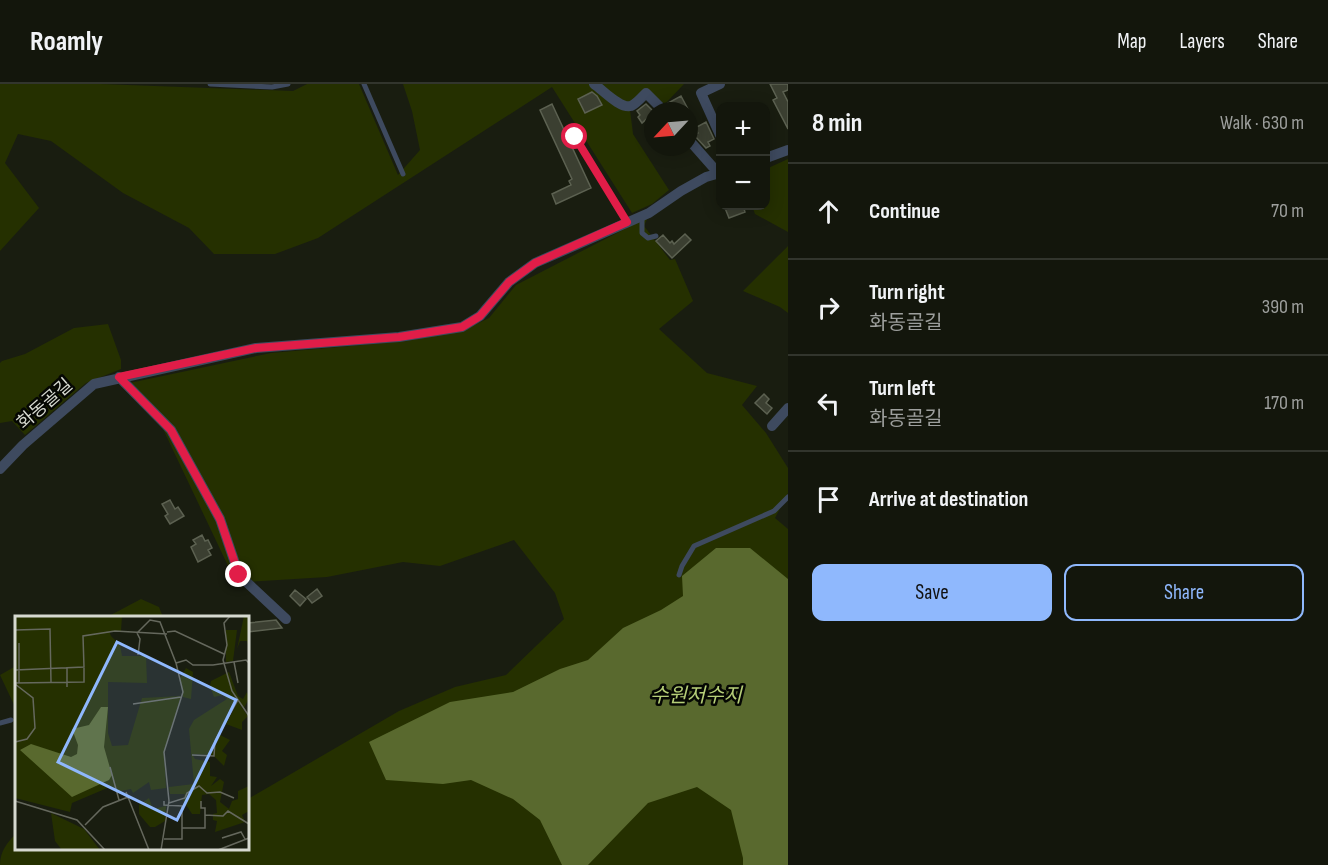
<!DOCTYPE html>
<html lang="en">
<head>
<meta charset="utf-8">
<style>
  :root { --surface:#13160c; --page:#20231a; --text:#f1f3f6; --muted:#9d9f9d; --line:#32352d; --accent:#8fb8fd }
  body { margin:0; font-family:"Sofia Sans Condensed","Noto Sans KR",sans-serif; background:var(--page); color:var(--text) }
  .controls { position:absolute; right:18px; top:18px; display:grid; overflow:hidden; border-radius:12px; box-shadow:0 3px 15px #0003 }
  .controls button { width:54px; height:54px; display:grid; place-items:center; padding:0; border:0; border-bottom:2px solid var(--line); background:var(--surface); color:var(--text); font:30px sans-serif }
  .compass { position:absolute; left:644px; top:18px; width:54px; height:54px; border-radius:50%; background:var(--surface); box-shadow:0 3px 15px #0003; rotate:244deg }
  .stop { position:absolute; width:18px; height:18px; margin:-14px; border:4px solid #e11d48; border-radius:50%; background:#fff }
  .stop.end { background:#e11d48; border-color:#fff; box-shadow:0 2px 6px #0008 }
  .list { margin:0; padding:0; list-style:none }
  h2 { display:flex; justify-content:space-between; align-items:center; height:78px; margin:0; padding:0 24px; font-size:26px }
  h2 small { font-size:20px; font-weight:400; color:var(--muted) }
  .list li { display:grid; grid-template-columns:39px 1fr auto; gap:18px; align-items:center; box-sizing:border-box; height:96px; padding:0 24px; border-top:2px solid var(--line) }
  .list b { display:block; font-size:22px; white-space:nowrap }
  .list p { margin:0; font-size:20px; white-space:nowrap; color:var(--muted) }
  .list em { font-size:20px; font-style:normal; color:var(--muted) }
  .actions { display:flex; gap:12px; padding:18px 24px }
  .actions a { flex:1; padding:14px 0; border:2px solid var(--accent); border-radius:12px; text-align:center; font-size:21px; color:var(--accent) }
  .actions .main { background:var(--accent); color:#111 }
  .icon { flex:none; width:33px; height:33px; fill:none; stroke:currentColor; stroke-width:2; stroke-linecap:round; stroke-linejoin:round }
  .map { position:relative; flex:none; width:788px; height:781px; overflow:hidden }
  header { display:flex; align-items:center; gap:36px; box-sizing:border-box; height:84px; padding:0 30px; background:var(--surface); border-bottom:2px solid var(--line) }
  header strong { font-size:28px }
  nav { display:flex; gap:33px; margin-inline-start:auto; font-size:21px }
  main { display:flex }
  aside { flex:1; background:var(--surface) }
  .map>svg:first-child { display:block }
</style>
</head>
<body>
<header>
<strong>Roamly</strong>
<nav><a>Map</a><a>Layers</a><a>Share</a></nav>
</header>
<main>
<div class="map">
<svg width="788" height="781" viewBox="0 0 788 781">
  <rect width="100%" height="100%" fill="#191d10"/>
  <path fill="#253000" d="M 0,0 L 101,0 L 293,7 L 307,0 L 359,0 L 398,91 L 420,66 L 412,27 L 403,0 L 684,0 L 665,20 L 646,7 L 630,26 L 633,50 L 669,106 L 652,120 L 632,129 L 552,3 L 318,154 L 275,170 L 214,170 L 189,144 L 123,109 L 51,57 L 18,50 L 5,79 L 39,124 L 0,167 Z
    M 788,75 L 788,148 L 755,130 L 752,122 L 766,122 L 766,85 Z
    M 648,133 L 644,142 L 670,176 L 675,175 L 693,217 L 659,245 L 707,289 L 757,302 L 742,321 L 766,349 L 788,384 L 788,409 L 775,434 L 788,445 L 788,781 L 0,781 C 0,768 7,758 16,750 L 16,764 L 248,764 L 248,715 L 399,627 L 455,603 L 506,591 L 564,535 L 555,509 L 514,456 L 440,482 L 403,478 L 327,493 L 232,499 L 230,486 L 163,345 L 120,301 L 271,269 L 407,257 L 464,246 L 489,234 L 516,201 Z
    M 788,162 L 788,229 L 780,223 L 743,207 Z
    M 108,240 L 121,276 L 121,285 L 86,299 L 25,351 L 12,337 L 0,339 L 0,279 L 2,277 L 25,270 L 74,244 Z
    M 141,515 L 159,523 L 163,533 L 107,533 Z
    M 16,582 L 16,625 L 0,591 Z"/>
  <path fill="#59692e" d="M 716,464 L 750,464 L 788,495 L 788,781 L 743,781 L 743,774 L 731,726 L 697,703 L 648,719 L 588,781 L 562,781 L 540,736 L 513,715 L 471,696 L 443,700 L 386,696 L 369,658 L 450,618 L 513,608 L 560,585 L 588,576 L 623,544 L 661,526 L 683,512 L 682,492 Z"/>
  <path fill="#3b3f31" stroke="#5c6151" stroke-width="1.5" d="M 770,0 L 788,0 L 788,6 L 783,8 L 788,18 L 788,45 L 773,16 L 777,14 Z
    M 592,8 L 597,12 L 602,21 L 585,29 L 578,15 Z
    M 681,12 L 689,27 L 672,27 L 668,19 Z
    M 552,20 L 591,104 L 556,120 L 552,110 L 571,101 L 569,97 L 572,95 L 540,26 Z
    M 646,20 L 653,27 L 653,29 L 642,39 L 638,33 L 640,31 L 637,27 Z
    M 706,38 L 714,55 L 708,58 L 710,62 L 706,64 L 694,51 L 698,49 L 695,44 Z
    M 732,122 L 743,122 L 745,128 L 729,134 L 725,124 Z
    M 685,150 L 691,156 L 672,174 L 656,157 L 663,151 L 670,159 L 672,157 L 674,160 Z
    M 764,310 L 769,315 L 766,319 L 772,324 L 767,330 L 755,319 Z
    M 170,416 L 175,425 L 178,423 L 184,432 L 170,440 L 165,432 L 168,430 L 162,420 Z
    M 202,451 L 205,457 L 208,456 L 212,464 L 208,466 L 211,471 L 198,478 L 191,463 L 196,460 L 193,456 Z
    M 317,505 L 322,512 L 312,519 L 307,513 Z
    M 295,506 L 306,515 L 300,522 L 290,512 Z
    M 276,536 L 282,544 L 248,548 L 248,539 Z"/>
  <g fill="none" stroke-linecap="round" stroke-linejoin="round">
    <path stroke="#3e4a5f" stroke-width="5" d="M 210,0 L 272,3 L 288,0
      M 364,0 L 403,90
      M 575,53 L 627,138
      M 642,133 L 642,149 L 648,154 L 656,152
      M 679,491 L 682,482 L 694,462 L 774,427 L 788,413
      M 0,639 L 11,636"/>
    <path stroke="#3e4a5f" stroke-width="10" d="M 594,0 C 603,6 620,25 631,22 C 636,20 642,13 646,9 L 664,27
      M 720,0 L 701,9 L 720,51
      M 689,56 L 719,90
      M 766,74 L 788,66
      M 119,293 L 171,346 L 220,435 L 239,491 L 286,535
      M 772,342 L 788,324
      M 0,385 L 23,361 L 94,300 L 256,264 L 399,253 L 462,243 L 480,232 L 509,198 L 535,179 L 649,129 L 681,107 L 706,93 L 720,89"/>
  </g>
  <g fill="none" stroke-linecap="round" stroke-linejoin="round">
    <path stroke="#e11d48" stroke-width="8" d="M 239,491 L 220,435 L 171,346 L 119,293 L 256,264 L 399,253 L 462,243 L 480,232 L 509,198 L 535,179 L 627,138 L 575,53"/>
  </g>
  <g text-anchor="middle" dominant-baseline="central" stroke-width="5" stroke-linejoin="round" paint-order="stroke">
    <g font-size="18" fill="#d6d9d0" stroke="#050703">
      <text transform="translate(45 320) rotate(-41)">화동골길</text>
    </g>
    <g font-size="20" font-style="italic" fill="#b6cf78" stroke="#050703">
      <text x="696" y="612">수원저수지</text>
    </g>
  </g>
  <g transform="translate(15 532)">
    <rect width="234" height="234" fill="#191d10"/>
    <path d="M 0,0 L 107,0 L 106,15 L 94,15 L 96,20 L 105,29 L 107,40 L 131,40 L 132,67 L 93,66 L 93,117 L 97,130 L 113,129 L 127,82 L 166,80 L 149,136 L 151,172 L 136,174 L 134,166 L 118,177 L 116,173 L 101,176 L 97,170 L 57,187 L 55,196 L 0,182 ZM 229,0 L 234,0 L 234,31 L 232,25 L 225,25 L 222,33 ZM 211,14 L 222,14 L 218,45 L 211,46 ZM 171,52 L 178,56 L 176,83 L 168,81 L 165,62 ZM 214,56 L 223,80 L 228,83 L 232,76 L 234,82 L 229,92 L 221,85 L 198,128 L 198,137 L 205,119 L 215,124 L 207,135 L 212,139 L 209,150 L 198,139 L 177,138 L 180,143 L 195,146 L 195,160 L 202,161 L 196,170 L 205,163 L 209,166 L 205,186 L 214,193 L 217,185 L 223,183 L 223,175 L 234,170 L 234,195 L 227,199 L 230,206 L 200,216 L 202,205 L 198,204 L 198,198 L 202,197 L 201,184 L 194,178 L 187,179 L 185,198 L 177,198 L 168,184 L 170,178 L 155,178 L 154,171 L 179,168 L 174,113 L 179,104 L 212,83 L 208,79 L 199,81 L 195,70 L 196,65 ZM 223,86 L 233,100 L 227,106 L 227,114 L 211,108 ZM 134,182 L 138,193 L 151,190 L 150,205 L 140,211 L 135,211 L 124,198 L 124,189 ZM 36,197 L 69,213 L 85,234 L 47,234 L 40,225 Z" fill="#253000"/>
    <path d="M 86,91 L 93,91 L 89,131 L 97,159 L 94,164 L 57,181 L 5,134 L 16,128 L 56,141 L 62,138 L 63,129 L 57,113 L 74,109 Z" fill="#59692e"/>
    <path fill="none" stroke="#65685d" stroke-width="1.5" d="M 215,0 L 209,7 L 212,29 L 208,44 L 217,75 L 234,100M 0,14 L 35,13 L 36,66M 123,16 L 135,4 L 145,6 L 161,47 L 171,44 L 178,49 L 198,49 L 231,44 L 234,47M 152,16 L 160,15 L 209,38M 122,17 L 125,23 L 123,39M 4,27 L 4,67M 219,46 L 223,67M 0,54 L 69,51 L 68,20 L 100,15 L 152,18M 0,67 L 69,66 L 69,51M 52,71 L 52,51M 118,88 L 166,81M 0,126 L 12,123 L 20,112 L 18,82 L 0,68M 177,139 L 199,140 L 200,125 L 223,84M 95,151 L 104,184M 111,176 L 134,234M 0,185 L 62,204 L 90,234M 149,185 L 149,189 L 167,190 L 167,223 L 149,223M 154,187 L 170,182 L 172,177 L 184,170 L 192,177 L 205,176 L 219,182M 190,199 L 208,200 L 213,195 L 234,208M 70,209 L 88,191 L 113,181M 167,212 L 190,212 L 190,192 L 186,192 L 186,185M 207,222 L 226,216 L 230,223M 146,234 L 154,185 L 149,136 L 168,76 L 161,47M 203,234 L 234,222"/>
    <path fill="#8fb8fd" fill-opacity="0.15" stroke="#8fb8fd" stroke-width="3" d="M 102,26 L 221,84 L 162,204 L 43,146 Z"/>
    <rect width="234" height="234" fill="none" stroke="#d6d9d0" stroke-width="3"/>
  </g>
</svg>
<div class="controls">
<button>+</button>
<button>−</button>
</div>
<svg class="compass" viewBox="-18 -18 36 36"><path d="M0-13l5 13h-10z" fill="#e53935"/><path d="M0 13l5-13h-10z" fill="#9d9f9d"/></svg>
<div class="stop" style="left:575px;top:53px"></div>
<div class="stop end" style="left:239px;top:491px"></div>
</div>
<aside>
<h2>8 min<small>Walk · 630 m</small></h2>
<ul class="list">
<li><svg class="icon" aria-label="ahead" viewBox="0 0 24 24"><path d="M12 20V5M6 11l6-6 6 6"/></svg><div><b>Continue</b></div><em>70 m</em></li>
<li><svg class="icon" aria-label="right" viewBox="0 0 24 24"><path d="M7 20v-9h11M14 6l5 5-5 5"/></svg><div><b>Turn right</b><p>화동골길</p></div><em>390 m</em></li>
<li><svg class="icon" aria-label="left" viewBox="0 0 24 24"><path d="M17 20v-9H6M10 6l-5 5 5 5"/></svg><div><b>Turn left</b><p>화동골길</p></div><em>170 m</em></li>
<li><svg class="icon" aria-label="arrive" viewBox="0 0 24 24"><path d="M6 21V4h12l-3 4 3 4H6"/></svg><div><b>Arrive at destination</b></div></li>
</ul>
<div class="actions"><a class="main">Save</a><a>Share</a></div>
</aside>
</main>
</body>
</html>
